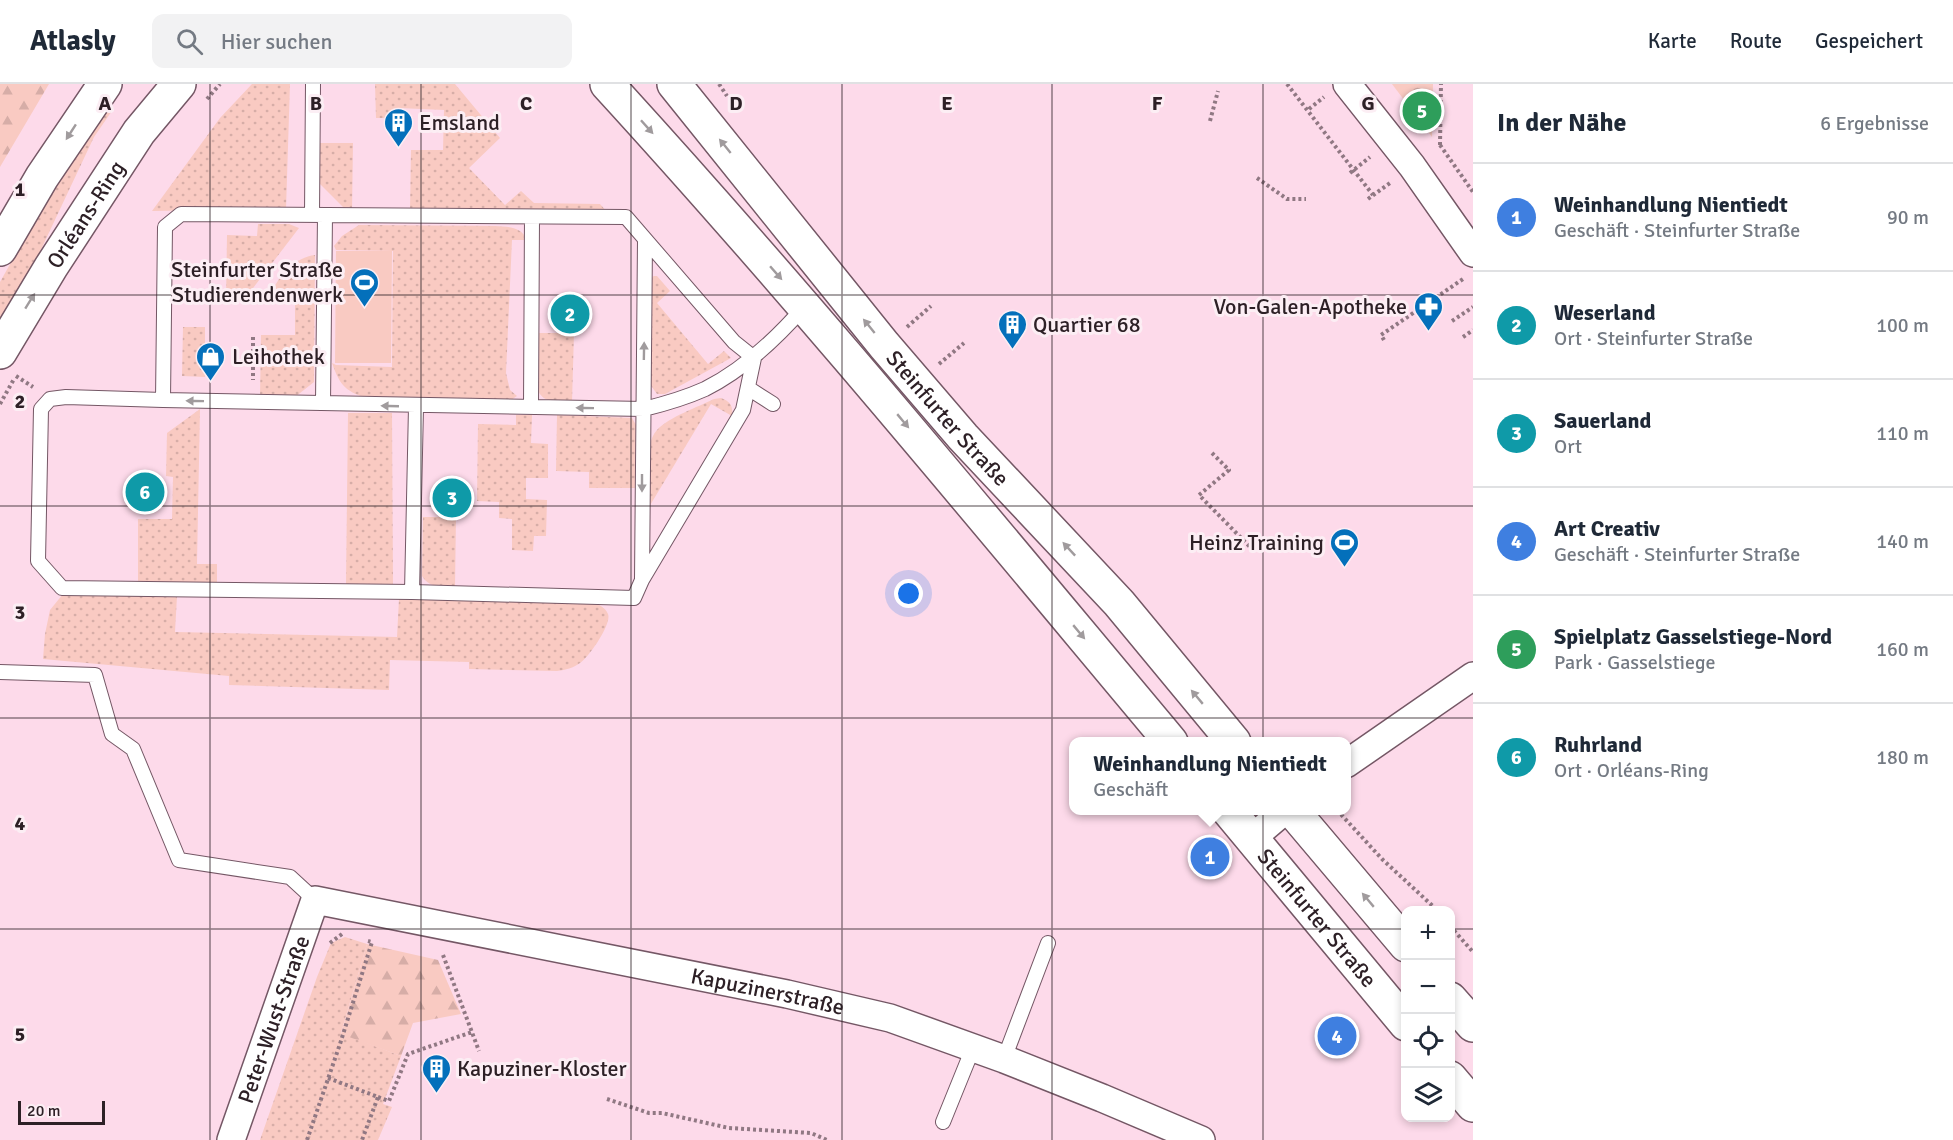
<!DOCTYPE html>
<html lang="de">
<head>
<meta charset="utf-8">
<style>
  :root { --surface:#fff; --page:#f2f2f3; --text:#1f2937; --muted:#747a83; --line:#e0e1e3; --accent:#0470bb }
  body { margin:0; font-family:Signika,sans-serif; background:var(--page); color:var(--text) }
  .controls { position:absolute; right:18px; bottom:18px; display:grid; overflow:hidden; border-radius:12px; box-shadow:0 3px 9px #0003 }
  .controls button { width:54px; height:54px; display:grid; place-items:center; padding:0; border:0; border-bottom:2px solid var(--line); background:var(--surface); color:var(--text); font:30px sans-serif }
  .scale { position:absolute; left:18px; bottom:15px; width:87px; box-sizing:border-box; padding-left:6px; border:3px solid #2d2026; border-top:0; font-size:16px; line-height:21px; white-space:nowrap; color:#2d2026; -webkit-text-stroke:4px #fceef4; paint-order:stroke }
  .you { position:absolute; left:909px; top:510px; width:21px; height:21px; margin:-15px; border:4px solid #fff; border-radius:50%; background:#1a73e8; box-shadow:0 0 0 9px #1a73e833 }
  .badge { display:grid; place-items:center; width:39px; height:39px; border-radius:50%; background:var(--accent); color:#fff; font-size:20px; font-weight:700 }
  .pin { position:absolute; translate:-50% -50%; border:3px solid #fff; box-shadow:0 2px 6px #0006 }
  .popup { position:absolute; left:1069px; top:653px; width:282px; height:78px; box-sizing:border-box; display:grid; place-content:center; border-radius:12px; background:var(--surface); filter:drop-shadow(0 2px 4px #0005); font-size:20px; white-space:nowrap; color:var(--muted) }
  .popup b { font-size:22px; color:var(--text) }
  .popup::after { content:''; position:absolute; left:50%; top:100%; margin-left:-12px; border:12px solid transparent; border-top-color:var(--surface) }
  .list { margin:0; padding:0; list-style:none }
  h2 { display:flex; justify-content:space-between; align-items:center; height:78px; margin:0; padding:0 24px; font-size:26px }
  h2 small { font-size:20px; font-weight:400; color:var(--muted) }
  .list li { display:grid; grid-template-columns:39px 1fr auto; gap:18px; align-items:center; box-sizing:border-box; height:108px; padding:0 24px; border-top:2px solid var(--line) }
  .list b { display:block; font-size:22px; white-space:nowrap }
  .list p { margin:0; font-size:20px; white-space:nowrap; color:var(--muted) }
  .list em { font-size:20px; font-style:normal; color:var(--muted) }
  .icon { flex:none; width:33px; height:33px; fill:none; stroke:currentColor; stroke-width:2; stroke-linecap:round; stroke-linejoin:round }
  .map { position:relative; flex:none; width:1473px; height:1056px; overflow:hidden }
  header { display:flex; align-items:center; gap:36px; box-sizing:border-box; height:84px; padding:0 30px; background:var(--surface); border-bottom:2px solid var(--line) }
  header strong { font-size:28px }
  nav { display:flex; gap:33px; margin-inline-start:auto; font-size:21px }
  .search { width:420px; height:54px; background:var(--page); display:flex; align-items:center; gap:15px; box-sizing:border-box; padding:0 21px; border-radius:12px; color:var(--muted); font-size:22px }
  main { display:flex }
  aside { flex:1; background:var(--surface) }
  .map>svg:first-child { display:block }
</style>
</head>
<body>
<header>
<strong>Atlasly</strong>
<div class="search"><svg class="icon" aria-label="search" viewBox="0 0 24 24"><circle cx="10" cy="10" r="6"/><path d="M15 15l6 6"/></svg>Hier suchen</div>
<nav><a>Karte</a><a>Route</a><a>Gespeichert</a></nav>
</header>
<main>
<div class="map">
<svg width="1473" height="1056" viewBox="0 0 1473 1056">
  <defs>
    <pattern id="grass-dots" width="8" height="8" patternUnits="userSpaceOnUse" patternTransform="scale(1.5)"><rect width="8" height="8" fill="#f9cac2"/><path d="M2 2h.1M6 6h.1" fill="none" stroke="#d6ada7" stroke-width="1.8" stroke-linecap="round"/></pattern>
    <pattern id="forest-firs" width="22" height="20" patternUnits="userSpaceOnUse" patternTransform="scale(1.5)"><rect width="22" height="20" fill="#f9cac2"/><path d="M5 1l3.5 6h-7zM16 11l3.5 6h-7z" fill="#d6ada7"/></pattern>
    <pattern id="park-crowns" width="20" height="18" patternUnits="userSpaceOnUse" patternTransform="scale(1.5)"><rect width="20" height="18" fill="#f9cac2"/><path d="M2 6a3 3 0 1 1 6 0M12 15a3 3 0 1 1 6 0" fill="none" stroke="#d6ada7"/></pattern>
  </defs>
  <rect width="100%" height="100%" fill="#fddaea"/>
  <path fill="url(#grass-dots)" d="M 252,0 L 290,0 L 286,125 L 152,127 L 220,34 Z
    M 375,0 L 455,0 L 500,54 L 469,84 L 505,121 L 521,107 L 534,119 L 600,120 L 607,128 L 410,127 L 411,66 L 443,66 L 444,26 L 398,24 L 388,34 L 376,34 Z
    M 108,22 L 114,24 L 94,53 L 37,174 L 0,240 L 0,198 L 49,111 Z
    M 319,59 L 353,59 L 352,128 L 347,127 L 318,98 Z
    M 258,140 L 289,140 L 299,144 L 250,208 L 240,218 L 226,218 L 227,151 L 257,152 Z
    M 359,141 L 495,142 C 508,143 521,142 527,156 L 512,156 L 506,289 L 510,306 L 517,312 L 511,316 L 370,315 C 346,308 340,302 332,279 L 336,281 L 392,283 L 393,167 L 336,166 L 334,162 L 342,152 Z
    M 315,171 L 314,298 L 295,313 L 260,313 L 261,251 L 295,251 L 295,209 L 272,208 C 279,191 296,173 315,171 Z
    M 654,192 L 657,192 L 670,207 L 657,219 L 708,280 L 724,267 L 731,274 L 665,310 L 657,310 L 649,299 L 652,193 Z
    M 183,243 L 205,243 L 205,293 L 182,292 Z
    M 538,249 L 574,249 L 572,318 C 558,318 542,320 537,304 Z
    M 721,314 C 731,318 733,322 732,332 L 711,320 L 649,423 C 649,404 643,360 657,346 C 669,333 698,323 714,315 Z
    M 200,325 L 197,480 L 217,480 L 217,499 L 138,498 L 138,435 L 172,435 L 173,393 L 166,392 L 167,349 Z
    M 348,329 L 392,329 L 393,502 L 346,500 Z
    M 516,331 L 532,331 L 531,359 L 548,360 L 548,394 L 526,394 L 526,415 L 547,416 L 546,452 L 534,452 L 533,467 L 512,466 L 512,435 L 499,434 L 499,418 L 477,417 L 478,340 L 516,341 Z
    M 557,331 L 632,334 L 636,341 L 635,404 L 589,404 L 589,388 L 556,387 Z
    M 423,433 L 456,433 L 455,503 C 442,503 429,504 422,492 Z
    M 63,510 L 177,512 L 175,548 L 397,553 L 399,515 L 593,518 C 599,521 605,523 608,530 C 612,540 589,573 580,579 C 573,584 566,586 557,587 L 469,585 L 469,578 L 390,576 L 389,606 L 229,601 L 229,592 L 43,575 L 45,550 L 50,526 Z
    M 345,853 L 367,860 L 341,949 L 401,972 L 383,1020 L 392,1023 L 378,1056 L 260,1056 L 317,893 L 331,859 Z"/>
  <path fill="url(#forest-firs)" d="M 0,0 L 49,0 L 0,83 Z
    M 367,860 L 438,876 L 461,930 L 413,939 L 401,972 L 341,950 Z"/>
  <path fill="url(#park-crowns)" d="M 1392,0 L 1433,0 L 1432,53 Z"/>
  <path fill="#f9cac2" d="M 336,167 L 392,167 L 391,279 L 335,279 Z"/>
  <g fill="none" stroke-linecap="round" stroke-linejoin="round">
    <defs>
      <path id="service" d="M 181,130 L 626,133 L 734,258 L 754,274 L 743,326 L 642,496 L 634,514 L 412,508 L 62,504 L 38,477 L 41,325 L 50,315 L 66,313 L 163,316 L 165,143 Z
        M 312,131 L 313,0
        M 748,304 L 773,320
        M 163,316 L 644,325 C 664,320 685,314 705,305 C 743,286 776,255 804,223
        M 323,319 L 325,131
        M 531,323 L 532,133
        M 642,496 L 645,156
        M 412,508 L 416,323
        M 0,588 L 95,591 L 112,650 L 133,665 L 179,776 L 290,793 L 315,816
        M 1004,975 L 1048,859
        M 943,1038 L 973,964"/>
      <g id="minor">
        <path d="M 1347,0 L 1412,82 L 1473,169"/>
        <path d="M 1346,680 L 1473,592"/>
        <path d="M 1251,755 L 1285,726"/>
        <path id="s1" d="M 231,1056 L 315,816 L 787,910 L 890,934 L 1004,975 L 1102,1014 L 1201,1056"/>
      </g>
      <g id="secondary">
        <path d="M 607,0 C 802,213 985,436 1171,658"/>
        <path id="s2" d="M 674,0 L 884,261 L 963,353 L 1119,519 L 1234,658"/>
        <path id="s3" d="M 1228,726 L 1406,940"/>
        <path d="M 1292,726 L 1406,861"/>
        <path d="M 1450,915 L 1473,941"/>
        <path d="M 1450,994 L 1473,1021"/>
      </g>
      <g id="primary">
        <path d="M 0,165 L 42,93 L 105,0"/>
        <path id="s4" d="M 0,268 L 51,183 L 139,48 L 179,0"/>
      </g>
    </defs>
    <use href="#service" stroke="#745765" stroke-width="16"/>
    <use href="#minor" stroke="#745765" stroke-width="30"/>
    <use href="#secondary" stroke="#745765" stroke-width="36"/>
    <use href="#primary" stroke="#745765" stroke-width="36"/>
    <path stroke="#907883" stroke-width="4" stroke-dasharray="3 3" stroke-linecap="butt" d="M 719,0 L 727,12
      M 1287,0 L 1373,111
      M 207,15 L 220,0
      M 1309,25 L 1324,13
      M 1210,37 L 1218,7
      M 1440,61 L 1441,0
      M 1440,61 L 1473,108
      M 1350,89 L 1370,73
      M 1257,94 L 1287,115 L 1306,115
      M 1368,115 L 1390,99
      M 1452,237 L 1473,223
      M 907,243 L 931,222
      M 253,253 L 253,296
      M 1463,253 L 1473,246
      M 1384,256 L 1381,251 L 1463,195
      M 939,280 L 964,259
      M 16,292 L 33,303
      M 0,320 L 14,295
      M 1212,369 L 1229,386 L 1199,411 L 1251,464
      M 1337,726 L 1382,775 L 1437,826
      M 1450,842 L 1473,868
      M 330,859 L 342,850 L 344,851
      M 443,871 L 479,967
      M 328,994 L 378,1013 L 362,1056
      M 378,1013 L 389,1017 L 408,970 L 472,948
      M 607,1015 L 649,1029 L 662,1029 L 729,1044 L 811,1049 L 827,1056
      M 307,1056 L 340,960 L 372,858 L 368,857"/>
    <use href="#service" stroke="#fff" stroke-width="14"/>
    <use href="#minor" stroke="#fff" stroke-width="27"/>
    <use href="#secondary" stroke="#fff" stroke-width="33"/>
    <use href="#primary" stroke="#fff" stroke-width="33"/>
  </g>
  <defs><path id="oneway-solid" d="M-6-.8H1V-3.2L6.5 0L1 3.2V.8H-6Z" transform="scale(1.5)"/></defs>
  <g fill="#a09b9d">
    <use href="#oneway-solid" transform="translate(647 43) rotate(48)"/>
    <use href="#oneway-solid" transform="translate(71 48) rotate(123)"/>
    <use href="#oneway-solid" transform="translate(725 62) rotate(-129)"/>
    <use href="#oneway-solid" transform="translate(776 189) rotate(49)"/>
    <use href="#oneway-solid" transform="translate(30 217) rotate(-58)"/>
    <use href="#oneway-solid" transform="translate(869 242) rotate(-129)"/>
    <use href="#oneway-solid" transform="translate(644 267) rotate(-89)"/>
    <use href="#oneway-solid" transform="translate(195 317) rotate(-179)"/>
    <use href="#oneway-solid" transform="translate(390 322) rotate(-178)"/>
    <use href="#oneway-solid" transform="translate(585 324) rotate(-179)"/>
    <use href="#oneway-solid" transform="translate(903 337) rotate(50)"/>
    <use href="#oneway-solid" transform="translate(642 399) rotate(90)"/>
    <use href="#oneway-solid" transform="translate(1069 465) rotate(-133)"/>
    <use href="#oneway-solid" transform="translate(1079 548) rotate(50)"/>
    <use href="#oneway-solid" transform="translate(1197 613) rotate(-130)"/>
    <use href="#oneway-solid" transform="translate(1368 816) rotate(-130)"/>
  </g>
  <path fill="none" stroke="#2d2026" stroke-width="1.5" stroke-opacity="0.55" d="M 210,0 L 210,1056M 421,0 L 421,1056M 631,0 L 631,1056M 842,0 L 842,1056M 1052,0 L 1052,1056M 1263,0 L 1263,1056M 0,211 L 1473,211M 0,422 L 1473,422M 0,634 L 1473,634M 0,845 L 1406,845M 1450,845 L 1473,845"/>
  <defs>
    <symbol id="building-pin" viewBox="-11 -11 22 30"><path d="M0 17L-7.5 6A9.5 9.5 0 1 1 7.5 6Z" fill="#0470bb" stroke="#fceef4"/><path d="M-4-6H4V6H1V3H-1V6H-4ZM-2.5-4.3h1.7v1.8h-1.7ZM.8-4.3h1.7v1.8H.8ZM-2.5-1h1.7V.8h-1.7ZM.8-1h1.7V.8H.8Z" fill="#fff"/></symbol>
    <symbol id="stadium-pin" viewBox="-11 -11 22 30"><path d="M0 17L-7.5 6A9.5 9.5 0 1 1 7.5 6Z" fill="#0470bb" stroke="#fceef4"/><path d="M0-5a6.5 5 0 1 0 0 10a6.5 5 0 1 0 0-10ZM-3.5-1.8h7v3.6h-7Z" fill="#fff"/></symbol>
    <symbol id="pharmacy-pin" viewBox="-11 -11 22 30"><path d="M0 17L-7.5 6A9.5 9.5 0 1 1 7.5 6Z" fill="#0470bb" stroke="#fceef4"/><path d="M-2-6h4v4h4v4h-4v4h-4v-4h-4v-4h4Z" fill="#fff"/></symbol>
    <symbol id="shop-pin" viewBox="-11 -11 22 30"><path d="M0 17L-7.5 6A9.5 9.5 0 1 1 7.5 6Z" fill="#0470bb" stroke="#fceef4"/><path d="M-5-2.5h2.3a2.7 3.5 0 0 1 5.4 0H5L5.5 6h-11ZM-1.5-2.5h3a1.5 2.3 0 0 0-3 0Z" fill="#fff"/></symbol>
  </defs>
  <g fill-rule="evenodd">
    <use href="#building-pin" x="382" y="22" width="33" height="45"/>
    <use href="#stadium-pin" x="348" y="182" width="33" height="45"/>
    <use href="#pharmacy-pin" x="1412" y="206" width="33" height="45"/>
    <use href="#building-pin" x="996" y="224" width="33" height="45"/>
    <use href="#shop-pin" x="194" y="256" width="33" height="45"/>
    <use href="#stadium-pin" x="1328" y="442" width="33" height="45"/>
    <use href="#building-pin" x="420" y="968" width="33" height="45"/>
  </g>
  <g text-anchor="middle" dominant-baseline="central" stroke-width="6" stroke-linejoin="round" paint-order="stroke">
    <g font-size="22" fill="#2d2026" stroke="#fceef4" text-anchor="start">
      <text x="419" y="38">Emsland</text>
      <text x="343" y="185" text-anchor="end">Steinfurter Straße<tspan x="343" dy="25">Studierendenwerk</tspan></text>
      <text x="1407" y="222" text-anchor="end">Von-Galen-Apotheke</text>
      <text x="1033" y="240">Quartier 68</text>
      <text x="232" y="272">Leihothek</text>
      <text x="1324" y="458" text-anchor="end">Heinz Training</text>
      <text x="457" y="984">Kapuziner-Kloster</text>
    </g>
    <g font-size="22" fill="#2d2026" stroke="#fceef4">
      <text stroke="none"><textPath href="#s4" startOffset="162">Orléans-Ring</textPath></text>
      <text stroke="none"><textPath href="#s2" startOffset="432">Steinfurter Straße</textPath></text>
      <text stroke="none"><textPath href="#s3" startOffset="140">Steinfurter Straße</textPath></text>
      <text stroke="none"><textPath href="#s1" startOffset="716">Kapuzinerstraße</textPath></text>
      <text stroke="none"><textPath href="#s1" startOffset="128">Peter-Wust-Straße</textPath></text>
    </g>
  </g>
  <g font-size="20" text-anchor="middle" font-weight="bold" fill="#2d2026" stroke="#fceef4" stroke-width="6" stroke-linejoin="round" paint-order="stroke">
    <text x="105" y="26">A</text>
    <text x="316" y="26">B</text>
    <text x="526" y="26">C</text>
    <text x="736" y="26">D</text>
    <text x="947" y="26">E</text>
    <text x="1157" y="26">F</text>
    <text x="1368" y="26">G</text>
    <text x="20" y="112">1</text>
    <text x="20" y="324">2</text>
    <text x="20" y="535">3</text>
    <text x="20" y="746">4</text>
    <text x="20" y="957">5</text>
  </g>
</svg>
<div class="controls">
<button>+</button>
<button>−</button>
<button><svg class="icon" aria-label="locate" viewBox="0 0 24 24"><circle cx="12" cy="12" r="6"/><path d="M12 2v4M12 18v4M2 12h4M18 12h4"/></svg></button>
<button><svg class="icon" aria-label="layers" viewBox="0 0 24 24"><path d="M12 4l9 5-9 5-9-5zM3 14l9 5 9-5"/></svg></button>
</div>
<div class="scale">20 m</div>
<div class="you"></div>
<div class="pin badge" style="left:1210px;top:773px;background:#3f7fe0">1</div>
<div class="popup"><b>Weinhandlung Nientiedt</b>Geschäft</div>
<div class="pin badge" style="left:570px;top:230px;background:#0f9aa8">2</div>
<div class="pin badge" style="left:452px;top:414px;background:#0f9aa8">3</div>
<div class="pin badge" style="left:1337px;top:952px;background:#3f7fe0">4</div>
<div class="pin badge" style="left:1422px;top:27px;background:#2e9e5b">5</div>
<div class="pin badge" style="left:145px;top:408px;background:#0f9aa8">6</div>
</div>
<aside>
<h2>In der Nähe<small>6 Ergebnisse</small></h2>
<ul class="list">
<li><span class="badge" style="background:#3f7fe0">1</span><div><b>Weinhandlung Nientiedt</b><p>Geschäft · Steinfurter Straße</p></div><em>90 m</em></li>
<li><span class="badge" style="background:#0f9aa8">2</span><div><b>Weserland</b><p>Ort · Steinfurter Straße</p></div><em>100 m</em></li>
<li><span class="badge" style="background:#0f9aa8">3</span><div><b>Sauerland</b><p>Ort</p></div><em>110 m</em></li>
<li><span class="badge" style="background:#3f7fe0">4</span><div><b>Art Creativ</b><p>Geschäft · Steinfurter Straße</p></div><em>140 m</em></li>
<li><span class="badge" style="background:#2e9e5b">5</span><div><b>Spielplatz Gasselstiege-Nord</b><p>Park · Gasselstiege</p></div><em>160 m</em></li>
<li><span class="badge" style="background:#0f9aa8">6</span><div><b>Ruhrland</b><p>Ort · Orléans-Ring</p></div><em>180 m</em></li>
</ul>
</aside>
</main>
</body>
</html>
